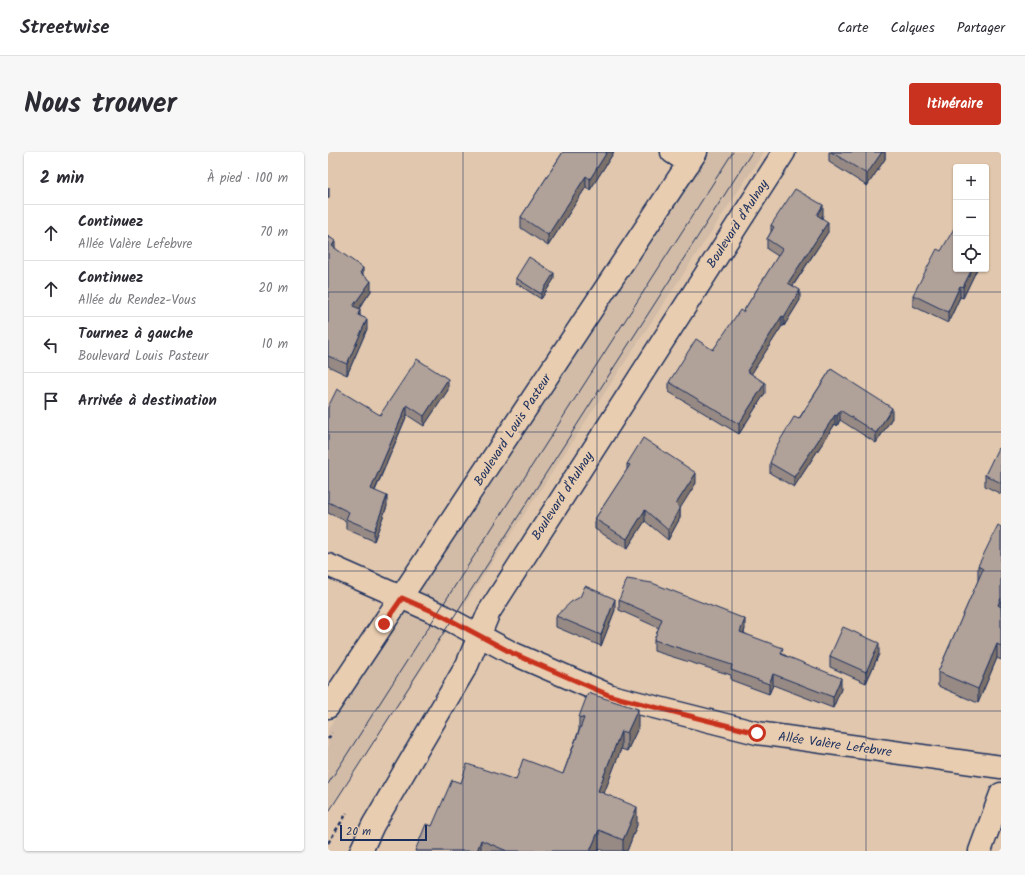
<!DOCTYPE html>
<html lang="fr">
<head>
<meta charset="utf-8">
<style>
  :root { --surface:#fff; --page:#f7f7f7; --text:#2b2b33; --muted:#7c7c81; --line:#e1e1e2; --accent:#c8321e }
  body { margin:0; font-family:Kalam,sans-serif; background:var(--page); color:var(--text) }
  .controls { position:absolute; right:12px; top:12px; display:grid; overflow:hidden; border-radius:4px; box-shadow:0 1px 3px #0004 }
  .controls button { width:36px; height:36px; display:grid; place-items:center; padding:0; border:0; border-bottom:1px solid var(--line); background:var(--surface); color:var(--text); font:20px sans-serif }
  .scale { position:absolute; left:12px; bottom:10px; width:87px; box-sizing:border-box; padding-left:4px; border:2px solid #1b2f5e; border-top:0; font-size:11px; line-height:14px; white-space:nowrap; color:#1b2f5e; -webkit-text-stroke:3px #e9cdb0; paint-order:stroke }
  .stop { position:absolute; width:12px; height:12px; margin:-9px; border:3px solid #c8321e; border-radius:50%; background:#fff }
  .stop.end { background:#c8321e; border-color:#fff; box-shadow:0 1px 4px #0008 }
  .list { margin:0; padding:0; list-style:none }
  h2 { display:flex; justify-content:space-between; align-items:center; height:52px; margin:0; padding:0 16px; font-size:17px }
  h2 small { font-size:13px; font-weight:400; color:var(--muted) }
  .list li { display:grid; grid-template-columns:26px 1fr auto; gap:12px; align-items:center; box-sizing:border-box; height:56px; padding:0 16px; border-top:1px solid var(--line) }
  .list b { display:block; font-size:15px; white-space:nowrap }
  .list p { margin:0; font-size:13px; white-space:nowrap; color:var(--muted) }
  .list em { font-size:13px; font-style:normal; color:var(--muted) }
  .icon { flex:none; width:22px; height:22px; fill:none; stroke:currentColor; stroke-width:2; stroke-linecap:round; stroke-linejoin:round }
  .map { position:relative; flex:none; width:673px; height:699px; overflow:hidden; border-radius:4px }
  header { display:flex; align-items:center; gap:24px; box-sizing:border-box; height:56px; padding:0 20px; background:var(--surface); border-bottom:1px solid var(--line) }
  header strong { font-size:19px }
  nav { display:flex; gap:22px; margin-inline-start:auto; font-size:14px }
  .intro { display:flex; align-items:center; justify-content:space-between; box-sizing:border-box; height:96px; padding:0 24px }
  h1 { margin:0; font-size:28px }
  .button { padding:10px 18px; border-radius:4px; background:var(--accent); color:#fff; font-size:14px; font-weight:700 }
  main { display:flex; gap:24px; padding:0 24px }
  aside { flex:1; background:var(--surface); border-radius:4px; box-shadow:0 1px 3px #0004 }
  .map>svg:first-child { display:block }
</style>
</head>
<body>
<header>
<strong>Streetwise</strong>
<nav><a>Carte</a><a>Calques</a><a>Partager</a></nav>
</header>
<div class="intro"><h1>Nous trouver</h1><a class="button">Itinéraire</a></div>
<main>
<aside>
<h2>2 min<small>À pied · 100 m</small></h2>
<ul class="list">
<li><svg class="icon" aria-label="ahead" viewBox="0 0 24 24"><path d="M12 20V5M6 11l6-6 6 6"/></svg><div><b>Continuez</b><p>Allée Valère Lefebvre</p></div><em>70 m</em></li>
<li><svg class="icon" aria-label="ahead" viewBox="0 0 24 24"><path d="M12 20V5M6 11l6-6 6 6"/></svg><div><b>Continuez</b><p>Allée du Rendez-Vous</p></div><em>20 m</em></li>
<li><svg class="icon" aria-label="left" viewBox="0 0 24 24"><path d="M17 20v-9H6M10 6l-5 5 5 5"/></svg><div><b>Tournez à gauche</b><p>Boulevard Louis Pasteur</p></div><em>10 m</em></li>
<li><svg class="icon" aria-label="arrive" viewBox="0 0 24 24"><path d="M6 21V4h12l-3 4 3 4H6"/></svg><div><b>Arrivée à destination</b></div></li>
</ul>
</aside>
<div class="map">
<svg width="673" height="699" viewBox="0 0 673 699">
  <rect width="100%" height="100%" fill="#e1c7ad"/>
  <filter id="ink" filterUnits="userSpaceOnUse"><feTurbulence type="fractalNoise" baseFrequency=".025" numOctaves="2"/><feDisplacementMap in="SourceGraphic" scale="8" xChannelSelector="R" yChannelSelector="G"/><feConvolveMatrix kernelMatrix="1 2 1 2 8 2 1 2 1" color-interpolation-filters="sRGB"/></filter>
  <g filter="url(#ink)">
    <path fill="#d2bca7" d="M 381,0 L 436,0 L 0,659 L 0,577 Z"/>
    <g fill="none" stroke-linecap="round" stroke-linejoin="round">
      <defs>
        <path id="minor" d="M 344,0 L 361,11
          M 0,413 L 111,462 L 184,501 L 283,544 L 429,581 L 673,615
          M 0,555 L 368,0
          M 33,699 L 45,673 L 139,513 L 161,460 L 456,0
          M 652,699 L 673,642"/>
      </defs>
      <use href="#minor" stroke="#1b2f5e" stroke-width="25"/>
      <path stroke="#1b2f5e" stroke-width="2.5" stroke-dasharray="4 3" stroke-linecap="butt" d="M 0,587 L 4,581
        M 0,691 L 19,661"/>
      <use href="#minor" stroke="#e9cdb0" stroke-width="22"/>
      <path stroke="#1b2f5e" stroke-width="1" d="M 0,632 L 405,0
        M 0,661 L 424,0"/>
    </g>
    <path fill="#978a84" stroke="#1b2f5e" d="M 235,0 L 286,0 L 262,38 L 258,35 L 220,94 L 193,76 L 193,65 Z
      M 501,0 L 557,0 L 557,7 L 539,34 L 501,10 Z
      M 495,63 L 494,65 L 500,80 L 465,134 L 472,148 L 456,174 L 454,174 L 423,222 L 437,241 L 411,282 L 341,240 L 341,230 L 385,198 L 415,160 L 450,104 L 439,97 L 439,87 L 443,80 L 443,73 Z
      M 0,84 L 7,96 L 35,123 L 43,139 L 31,157 L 32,164 L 39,177 L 19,223 L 0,214 Z
      M 628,117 L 649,117 L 635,146 L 632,145 L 620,171 L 585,154 L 585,143 Z
      M 188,126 L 226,127 L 213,147 L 188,131 Z
      M 503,217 L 564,266 L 548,291 L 512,268 L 509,274 L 507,272 L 466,335 L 442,321 L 442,311 Z
      M 120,238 L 96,274 L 79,263 L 47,339 L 59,354 L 46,389 L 18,377 L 18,369 L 0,361 L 0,255 L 52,263 Z
      M 673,297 L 673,342 L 657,334 L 657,323 Z
      M 299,312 L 368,331 L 352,355 L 352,366 L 340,388 L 317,369 L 299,397 L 267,377 L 267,367 L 299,318 Z
      M 673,375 L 673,508 L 669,506 L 650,551 L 610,534 L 610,520 L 650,429 L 650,414 Z
      M 291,448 L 417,477 L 416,481 L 455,502 L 513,537 L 505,556 L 445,533 L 441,542 L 403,528 L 403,523 L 326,499 L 326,488 L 331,476 L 291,458 Z
      M 287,458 L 273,494 L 228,475 L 228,464 Z
      M 551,502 L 538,531 L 502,515 L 502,504 Z
      M 251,565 L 310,576 L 299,599 L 293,597 L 276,641 L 309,673 L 299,699 L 276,699 L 271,697 L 270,699 L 87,699 L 133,631 L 188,628 L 235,622 L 251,578 Z"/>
    <path fill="#7b716b" stroke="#1b2f5e" d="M 279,0 L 286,0 L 262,38 L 262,27 Z
      M 554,0 L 557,0 L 557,7 L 539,34 L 539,22 Z
      M 258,24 L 258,35 L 220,94 L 220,83 Z
      M 1,35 L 1,45 L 0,47 L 0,37 Z
      M 495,53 L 495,63 L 489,72 L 489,63 Z
      M 500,70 L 500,80 L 460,141 L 460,131 Z
      M 7,89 L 7,99 L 4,94 Z
      M 35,116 L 35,126 L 32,121 Z
      M 644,117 L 649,117 L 635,146 L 635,135 Z
      M 226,121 L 226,127 L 213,147 L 213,142 Z
      M 43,129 L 43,139 L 25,165 L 25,154 Z
      M 632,134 L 632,145 L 620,171 L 620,160 Z
      M 472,138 L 472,148 L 456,174 L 456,165 Z
      M 32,157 L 32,168 L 30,163 Z
      M 454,164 L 454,174 L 419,229 L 419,219 Z
      M 39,167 L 39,177 L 19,223 L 19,212 Z
      M 120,227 L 120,238 L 96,274 L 96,264 Z
      M 437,231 L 437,241 L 411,282 L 411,272 Z
      M 79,253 L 79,263 L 43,347 L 43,337 Z
      M 564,256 L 564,266 L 548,291 L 548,281 Z
      M 512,258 L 512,268 L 509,274 L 509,264 Z
      M 507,263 L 507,272 L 466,335 L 466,325 Z
      M 368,321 L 368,331 L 348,363 L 348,352 Z
      M 59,344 L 59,354 L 46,389 L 46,379 Z
      M 352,355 L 352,366 L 340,388 L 340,378 Z
      M 317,358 L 317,369 L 299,397 L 299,387 Z
      M 673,446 L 673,460 L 670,453 Z
      M 287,447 L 287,458 L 273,494 L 273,483 Z
      M 417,467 L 417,477 L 412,490 L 412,480 Z
      M 551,491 L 551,502 L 538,531 L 538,520 Z
      M 669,492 L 669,506 L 650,551 L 650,537 Z
      M 445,522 L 445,533 L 441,542 L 441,532 Z
      M 513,526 L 513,537 L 505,556 L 505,545 Z
      M 310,557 L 310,576 L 299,599 L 299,581 Z
      M 293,579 L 293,597 L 270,657 L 270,639 Z
      M 309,655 L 309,673 L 299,699 L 295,699 L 295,688 Z
      M 271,678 L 271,697 L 270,699 L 262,699 Z
      M 153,688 L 153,699 L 149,699 Z"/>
    <path fill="#b0a199" stroke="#1b2f5e" d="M 235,0 L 279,0 L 262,27 L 258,24 L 220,83 L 193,65 Z
      M 503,0 L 554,0 L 539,22 Z
      M 467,37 L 495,53 L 489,63 L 500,70 L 460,131 L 472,138 L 456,165 L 454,164 L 419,219 L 437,231 L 411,272 L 341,230 L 368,187 L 385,198 L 412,158 L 415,160 L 454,97 L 439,87 L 446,75 L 443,73 Z
      M 628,73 L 628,117 L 644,117 L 635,135 L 632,134 L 620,160 L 585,143 L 609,97 L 613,99 Z
      M 0,84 L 7,89 L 4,94 L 35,116 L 32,121 L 43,129 L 25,154 L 32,157 L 30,163 L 39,167 L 19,212 L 0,204 Z
      M 201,105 L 226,121 L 213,142 L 188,126 Z
      M 89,207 L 120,227 L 96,264 L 79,253 L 43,337 L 59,344 L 46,379 L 18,367 L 21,360 L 0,350 L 0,255 L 9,237 L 52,263 Z
      M 503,217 L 564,256 L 548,281 L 512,258 L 509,264 L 507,263 L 466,325 L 442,311 L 448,295 L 466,265 L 471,267 Z
      M 315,286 L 368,321 L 348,352 L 352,355 L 340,378 L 317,358 L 299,387 L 267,367 L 302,313 L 299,312 Z
      M 670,296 L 673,297 L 673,331 L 657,323 Z
      M 670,373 L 673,375 L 673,446 L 670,453 L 673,455 L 673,494 L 669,492 L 650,537 L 610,520 L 655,417 L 650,414 Z
      M 299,427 L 324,431 L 417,467 L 412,480 L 455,496 L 453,502 L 513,526 L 505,545 L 445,522 L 441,532 L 403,518 L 404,513 L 326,488 L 334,467 L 291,448 Z
      M 257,434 L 287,447 L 273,483 L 228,464 L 243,450 L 252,445 Z
      M 515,475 L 551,491 L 538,520 L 502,504 Z
      M 260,541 L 310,557 L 299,581 L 293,579 L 270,639 L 309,655 L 295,688 L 271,678 L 262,699 L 179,699 L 153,688 L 149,699 L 87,699 L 98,672 L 104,674 L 124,628 L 133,631 L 139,612 L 188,628 L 195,607 L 235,622 L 256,566 L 251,565 Z"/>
  </g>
  <g fill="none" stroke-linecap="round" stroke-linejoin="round" filter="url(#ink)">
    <path stroke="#c8321e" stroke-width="5" d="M 56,472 L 74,446 L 111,462 L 184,501 L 283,544 L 429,581"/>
  </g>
  <path fill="none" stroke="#1b2f5e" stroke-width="1" stroke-opacity="0.55" d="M 135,0 L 135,699M 269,0 L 269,699M 404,0 L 404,699M 538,0 L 538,699M 0,140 L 673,140M 0,280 L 673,280M 0,419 L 673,419M 0,559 L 673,559"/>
  <g text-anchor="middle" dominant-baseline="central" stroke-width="4" stroke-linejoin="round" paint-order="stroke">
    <g font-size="13" fill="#1b2f5e" stroke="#e9cdb0">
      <text transform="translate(410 72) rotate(-57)">Boulevard d'Aulnay</text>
      <text transform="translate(185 278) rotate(-57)">Boulevard Louis Pasteur</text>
      <text transform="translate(235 344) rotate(-57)">Boulevard d'Aulnay</text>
      <text transform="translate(507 593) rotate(8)">Allée Valère Lefebvre</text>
    </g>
  </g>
</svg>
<div class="controls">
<button>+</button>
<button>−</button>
<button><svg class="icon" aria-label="locate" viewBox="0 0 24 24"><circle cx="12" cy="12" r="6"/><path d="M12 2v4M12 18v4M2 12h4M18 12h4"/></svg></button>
</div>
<div class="scale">20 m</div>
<div class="stop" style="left:429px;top:581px"></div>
<div class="stop end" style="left:56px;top:472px"></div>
</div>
</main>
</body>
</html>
